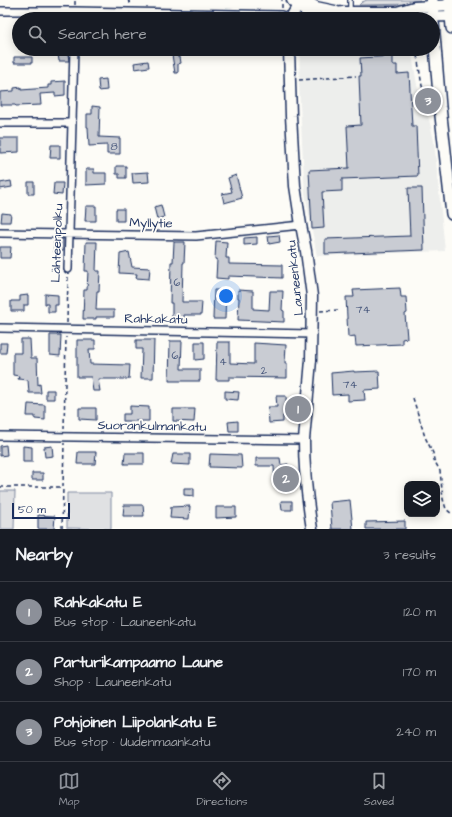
<!DOCTYPE html>
<html lang="en">
<head>
<meta charset="utf-8">
<style>
  :root { --surface:#171b24; --page:#242831; --text:#f1f3f6; --muted:#9ea1a6; --line:#363941; --accent:#8c9099 }
  body { margin:0; font-family:"Architects Daughter",sans-serif; background:var(--page); color:var(--text) }
  .controls { position:absolute; right:12px; bottom:12px; display:grid; overflow:hidden; border-radius:8px; box-shadow:0 2px 10px #0003 }
  .controls button { width:36px; height:36px; display:grid; place-items:center; padding:0; border:0; border-bottom:1px solid var(--line); background:var(--surface); color:var(--text); font:20px sans-serif }
  .scale { position:absolute; left:12px; bottom:10px; width:58px; box-sizing:border-box; padding-left:4px; border:2px solid #1b2f5e; border-top:0; font-size:11px; line-height:14px; white-space:nowrap; color:#1b2f5e; -webkit-text-stroke:3px #fdfcf7; paint-order:stroke }
  .you { position:absolute; left:226px; top:296px; width:14px; height:14px; margin:-10px; border:3px solid #fff; border-radius:50%; background:#1a73e8; box-shadow:0 0 0 6px #1a73e833 }
  .badge { display:grid; place-items:center; width:26px; height:26px; border-radius:50%; background:var(--accent); color:#fff; font-size:13px; font-weight:700 }
  .pin { position:absolute; translate:-50% -50%; border:2px solid #fff; box-shadow:0 1px 4px #0006 }
  .list { margin:0; padding:0; list-style:none }
  h2 { display:flex; justify-content:space-between; align-items:center; height:52px; margin:0; padding:0 16px; font-size:17px }
  h2 small { font-size:13px; font-weight:400; color:var(--muted) }
  .list li { display:grid; grid-template-columns:26px 1fr auto; gap:12px; align-items:center; box-sizing:border-box; height:60px; padding:0 16px; border-top:1px solid var(--line) }
  .list b { display:block; font-size:15px; white-space:nowrap }
  .list p { margin:0; font-size:13px; white-space:nowrap; color:var(--muted) }
  .list em { font-size:13px; font-style:normal; color:var(--muted) }
  .icon { flex:none; width:22px; height:22px; fill:none; stroke:currentColor; stroke-width:2; stroke-linecap:round; stroke-linejoin:round }
  .map { position:relative; flex:none; width:452px; height:529px; overflow:hidden }
  .search { position:absolute; background:var(--surface); box-shadow:0 2px 10px #0003; left:12px; right:12px; top:12px; height:44px; display:flex; align-items:center; gap:10px; box-sizing:border-box; padding:0 14px; border-radius:22px; color:var(--muted); font-size:15px }
  .sheet { height:232px; background:var(--surface) }
  nav { display:flex; justify-content:space-around; align-items:center; box-sizing:border-box; height:56px; border-top:1px solid var(--line); background:var(--surface); font-size:11px; color:var(--muted) }
  nav a { display:grid; justify-items:center; gap:2px }
  nav .on { color:var(--accent) }
  .map>svg:first-child { display:block }
</style>
</head>
<body>
<div class="map">
<svg width="452" height="529" viewBox="0 0 452 529">
  <rect width="100%" height="100%" fill="#fdfcf7"/>
  <filter id="ink" filterUnits="userSpaceOnUse"><feTurbulence type="fractalNoise" baseFrequency=".025" numOctaves="2"/><feDisplacementMap in="SourceGraphic" scale="8" xChannelSelector="R" yChannelSelector="G"/><feConvolveMatrix kernelMatrix="1 2 1 2 8 2 1 2 1" color-interpolation-filters="sRGB"/></filter>
  <g filter="url(#ink)">
    <path fill="#edeeec" d="M 300,49 L 411,49 L 417,85 L 421,101 L 428,115 L 434,141 L 445,251 L 317,256 L 305,193 L 304,178 L 299,85 Z"/>
    <path fill="#e0e1e3" stroke="#7e88a0" d="M 367,0 L 420,0 L 414,4 L 359,5 L 362,2 Z
      M 0,491 L 15,491 L 14,529 L 0,529 Z
      M 67,493 L 111,493 L 111,529 L 67,528 Z"/>
    <path fill="#c9ccd3" stroke="#1b2f5e" d="M 171,49 L 178,49 L 178,58 L 180,57 L 181,63 L 178,64 L 178,73 L 175,73 Z
      M 58,54 L 68,54 L 69,61 L 59,61 Z
      M 393,56 L 393,65 L 397,65 L 397,74 L 409,73 L 412,126 L 416,126 L 418,176 L 342,179 L 342,191 L 322,192 L 324,228 L 312,229 L 309,170 L 349,168 L 347,126 L 361,125 L 359,76 L 361,76 L 360,58 Z
      M 14,57 L 32,57 L 32,63 L 14,63 Z
      M 148,61 L 149,67 L 135,69 L 134,63 Z
      M 106,79 L 107,90 L 99,91 L 98,80 Z
      M 65,81 L 65,95 L 55,96 L 55,93 L 40,94 L 41,105 L 16,106 L 15,105 L 0,105 L 0,92 L 14,91 L 14,88 L 21,87 L 21,90 L 48,88 L 48,85 L 51,85 L 51,82 Z
      M 92,106 L 100,107 L 99,137 L 120,138 L 120,154 L 107,154 L 107,145 L 89,146 L 88,127 L 87,127 L 87,114 L 92,114 Z
      M 0,138 L 19,138 L 19,152 L 0,153 Z
      M 51,145 L 60,145 L 60,158 L 50,158 Z
      M 116,166 L 126,166 L 126,178 L 119,178 L 119,174 L 116,174 Z
      M 86,169 L 94,169 L 94,173 L 106,173 L 106,184 L 86,185 Z
      M 148,172 L 149,182 L 133,183 L 132,173 Z
      M 236,175 L 242,198 L 224,203 L 222,194 L 232,192 L 228,178 Z
      M 11,181 L 12,187 L 0,189 L 0,183 Z
      M 28,182 L 34,182 L 34,194 L 28,194 Z
      M 54,183 L 63,183 L 62,195 L 53,194 Z
      M 408,188 L 422,188 L 424,250 L 325,254 L 325,239 L 410,236 Z
      M 161,205 L 164,217 L 157,219 L 154,207 Z
      M 86,206 L 96,206 L 96,221 L 85,221 Z
      M 116,209 L 124,209 L 124,221 L 116,221 Z
      M 2,213 L 11,214 L 10,222 L 1,222 Z
      M 279,235 L 280,242 L 269,244 L 268,236 Z
      M 257,237 L 257,244 L 244,245 L 244,238 Z
      M 54,239 L 63,239 L 63,251 L 61,252 L 54,252 Z
      M 216,241 L 227,242 L 226,258 L 229,258 L 229,264 L 282,265 L 282,278 L 228,276 L 228,279 L 216,278 L 217,260 L 215,259 Z
      M 86,242 L 97,242 L 96,271 L 100,271 L 99,291 L 97,291 L 96,310 L 114,310 L 114,317 L 96,317 L 96,319 L 83,319 L 84,290 L 87,290 L 88,271 L 85,271 Z
      M 174,242 L 185,242 L 184,263 L 183,263 L 182,302 L 202,302 L 201,315 L 184,315 L 184,322 L 172,321 L 172,303 L 170,303 L 171,262 L 173,262 Z
      M 0,247 L 11,247 L 10,258 L 0,258 Z
      M 129,252 L 132,267 L 150,268 L 149,279 L 136,278 L 137,274 L 119,273 L 120,254 Z
      M 400,288 L 401,297 L 406,297 L 407,313 L 405,314 L 407,338 L 402,339 L 402,344 L 356,346 L 355,336 L 348,337 L 346,297 L 354,297 L 353,290 Z
      M 214,290 L 226,290 L 225,319 L 213,319 Z
      M 238,290 L 253,291 L 253,309 L 269,310 L 270,291 L 283,291 L 282,310 L 284,311 L 284,322 L 238,320 L 239,298 L 238,298 Z
      M 45,294 L 58,295 L 58,305 L 55,305 L 55,312 L 48,312 L 48,304 L 45,304 Z
      M 28,295 L 28,305 L 24,305 L 24,311 L 11,311 L 11,301 L 20,301 L 20,296 Z
      M 50,335 L 61,335 L 60,356 L 50,355 Z
      M 21,339 L 30,339 L 31,358 L 37,358 L 38,385 L 40,384 L 41,393 L 29,393 L 28,380 L 18,379 L 19,376 L 13,375 L 13,353 L 21,353 Z
      M 77,340 L 95,340 L 95,349 L 89,349 L 90,364 L 130,365 L 129,379 L 98,379 L 100,391 L 93,391 L 91,377 L 77,377 Z
      M 136,340 L 154,340 L 153,378 L 141,378 L 142,349 L 136,349 Z
      M 170,341 L 182,341 L 181,369 L 200,369 L 200,381 L 169,381 Z
      M 195,342 L 204,342 L 204,359 L 195,360 Z
      M 217,342 L 230,342 L 230,363 L 254,364 L 254,343 L 286,345 L 285,363 L 287,363 L 287,378 L 229,377 L 229,380 L 216,380 Z
      M 0,343 L 7,343 L 6,353 L 0,353 Z
      M 354,371 L 354,372 L 379,371 L 380,389 L 364,390 L 365,400 L 348,401 L 348,394 L 332,395 L 331,373 Z
      M 46,390 L 54,390 L 54,399 L 46,399 Z
      M 225,391 L 239,392 L 238,400 L 225,399 Z
      M 276,396 L 286,396 L 287,416 L 283,416 L 283,422 L 269,423 L 268,407 L 277,407 Z
      M 28,404 L 45,405 L 45,420 L 35,419 L 35,416 L 27,416 Z
      M 130,406 L 149,407 L 149,421 L 123,421 L 123,414 L 130,414 Z
      M 79,408 L 96,408 L 96,420 L 79,419 Z
      M 173,409 L 195,409 L 194,422 L 173,421 Z
      M 238,421 L 238,431 L 229,431 L 228,422 Z
      M 6,445 L 7,455 L 0,456 L 0,446 Z
      M 23,446 L 32,447 L 32,462 L 23,462 Z
      M 52,446 L 53,456 L 45,457 L 44,447 Z
      M 78,452 L 96,452 L 95,464 L 77,464 Z
      M 125,453 L 144,453 L 144,464 L 124,464 Z
      M 173,454 L 190,454 L 190,465 L 171,464 Z
      M 210,454 L 241,455 L 242,468 L 209,467 Z
      M 256,458 L 280,458 L 281,465 L 288,464 L 289,484 L 275,485 L 274,466 L 256,466 Z
      M 32,473 L 43,473 L 43,480 L 32,480 Z
      M 184,488 L 194,488 L 194,496 L 184,495 Z
      M 350,500 L 353,529 L 332,529 L 330,502 Z
      M 281,501 L 292,501 L 292,510 L 282,510 Z
      M 124,505 L 143,505 L 144,516 L 123,516 Z
      M 190,506 L 189,519 L 170,518 L 171,507 Z
      M 216,507 L 236,507 L 236,517 L 216,518 Z
      M 38,515 L 55,516 L 54,529 L 38,529 Z
      M 405,521 L 405,529 L 366,529 L 366,522 Z"/>
    <g fill="none" stroke-linecap="round" stroke-linejoin="round">
      <defs>
        <path id="lane" d="M 350,11 L 350,0"/>
        <path id="street" d="M 0,11 L 75,11 L 281,15 L 293,19
          M 75,19 L 75,11
          M 0,123 L 72,123
          M 0,233 L 196,236 L 301,225
          M 68,269 L 74,49
          M 0,328 L 312,334
          M 0,436 L 304,440"/>
        <path id="secondary" d="M 292,0 L 297,7 L 315,15 L 323,15 L 343,12 L 397,12 L 414,7 L 452,5
          M 305,0 L 316,7 L 335,11
          M 397,12 L 415,17 L 452,16
          M 290,19 L 297,7 L 302,4
          M 289,49 L 291,116 L 295,186 L 301,225 L 306,251 L 312,296 L 311,360 L 304,440 C 304,471 307,498 312,529"/>
        <path id="primary" d="M 432,0 L 433,19
          M 450,0 L 452,28
          M 433,22 L 440,107 L 452,214"/>
      </defs>
      <use href="#lane" stroke="#1b2f5e" stroke-width="6"/>
      <use href="#street" stroke="#1b2f5e" stroke-width="10"/>
      <use href="#secondary" stroke="#1b2f5e" stroke-width="13"/>
      <use href="#primary" stroke="#1b2f5e" stroke-width="14"/>
      <path stroke="#1b2f5e" stroke-width="1.5" stroke-dasharray="4 3" stroke-linecap="butt" d="M 128,0 L 131,5
        M 75,5 L 75,0
        M 282,8 L 282,0
        M 416,49 L 422,86 L 428,101
        M 299,80 L 356,76
        M 320,311 L 338,310
        M 67,323 L 68,275
        M 413,398 L 425,437 L 433,453 L 434,460 L 440,471 L 443,499 L 446,509 L 452,514
        M 64,429 L 66,337
        M 0,487 L 63,487
        M 62,529 L 64,443"/>
      <use href="#lane" stroke="#fdfcf7" stroke-width="3.5"/>
      <use href="#street" stroke="#fdfcf7" stroke-width="7"/>
      <use href="#secondary" stroke="#fdfcf7" stroke-width="10"/>
      <use href="#primary" stroke="#fdfcf7" stroke-width="11"/>
    </g>
  </g>
  <g text-anchor="middle" dominant-baseline="central" stroke-width="3.5" stroke-linejoin="round" paint-order="stroke">
    <g font-size="11" fill="#46567b">
      <text x="114" y="146">8</text>
      <text x="177" y="282">6</text>
      <text x="363" y="309">74</text>
      <text x="175" y="355">6</text>
      <text x="223" y="361">4</text>
      <text x="264" y="370">2</text>
      <text x="350" y="384">74</text>
    </g>
    <g font-size="13" fill="#1b2f5e" stroke="#fdfcf7">
      <text transform="translate(151 223) rotate(1)">Myllytie</text>
      <text transform="translate(57 243) rotate(-88)">Lähteenpolku</text>
      <text transform="translate(295 278) rotate(-96)">Launeenkatu</text>
      <text transform="translate(156 319) rotate(1)">Rahkakatu</text>
      <text transform="translate(152 426) rotate(1)">Suorankulmankatu</text>
    </g>
  </g>
</svg>
<div class="controls">
<button><svg class="icon" aria-label="layers" viewBox="0 0 24 24"><path d="M12 4l9 5-9 5-9-5zM3 14l9 5 9-5"/></svg></button>
</div>
<div class="scale">50 m</div>
<div class="you"></div>
<div class="pin badge" style="left:298px;top:409px">1</div>
<div class="pin badge" style="left:286px;top:479px">2</div>
<div class="pin badge" style="left:428px;top:101px">3</div>
<div class="search"><svg class="icon" aria-label="search" viewBox="0 0 24 24"><circle cx="10" cy="10" r="6"/><path d="M15 15l6 6"/></svg>Search here</div>
</div>
<section class="sheet">
<h2>Nearby<small>3 results</small></h2>
<ul class="list">
<li><span class="badge">1</span><div><b>Rahkakatu E</b><p>Bus stop · Launeenkatu</p></div><em>120 m</em></li>
<li><span class="badge">2</span><div><b>Parturikampaamo Laune</b><p>Shop · Launeenkatu</p></div><em>170 m</em></li>
<li><span class="badge">3</span><div><b>Pohjoinen Liipolankatu E</b><p>Bus stop · Uudenmaankatu</p></div><em>240 m</em></li>
</ul>
</section>
<nav>
<a class="on"><svg class="icon" aria-label="map" viewBox="0 0 24 24"><path d="M3 6l6-2 6 2 6-2v14l-6 2-6-2-6 2zM9 4v14M15 6v14"/></svg>Map</a>
<a><svg class="icon" aria-label="directions" viewBox="0 0 24 24"><path d="M12 3l9 9-9 9-9-9zM9 14v-3h6M13 9l2 2-2 2"/></svg>Directions</a>
<a><svg class="icon" aria-label="saved" viewBox="0 0 24 24"><path d="M7 4h10v16l-5-4-5 4z"/></svg>Saved</a>
</nav>
</body>
</html>
